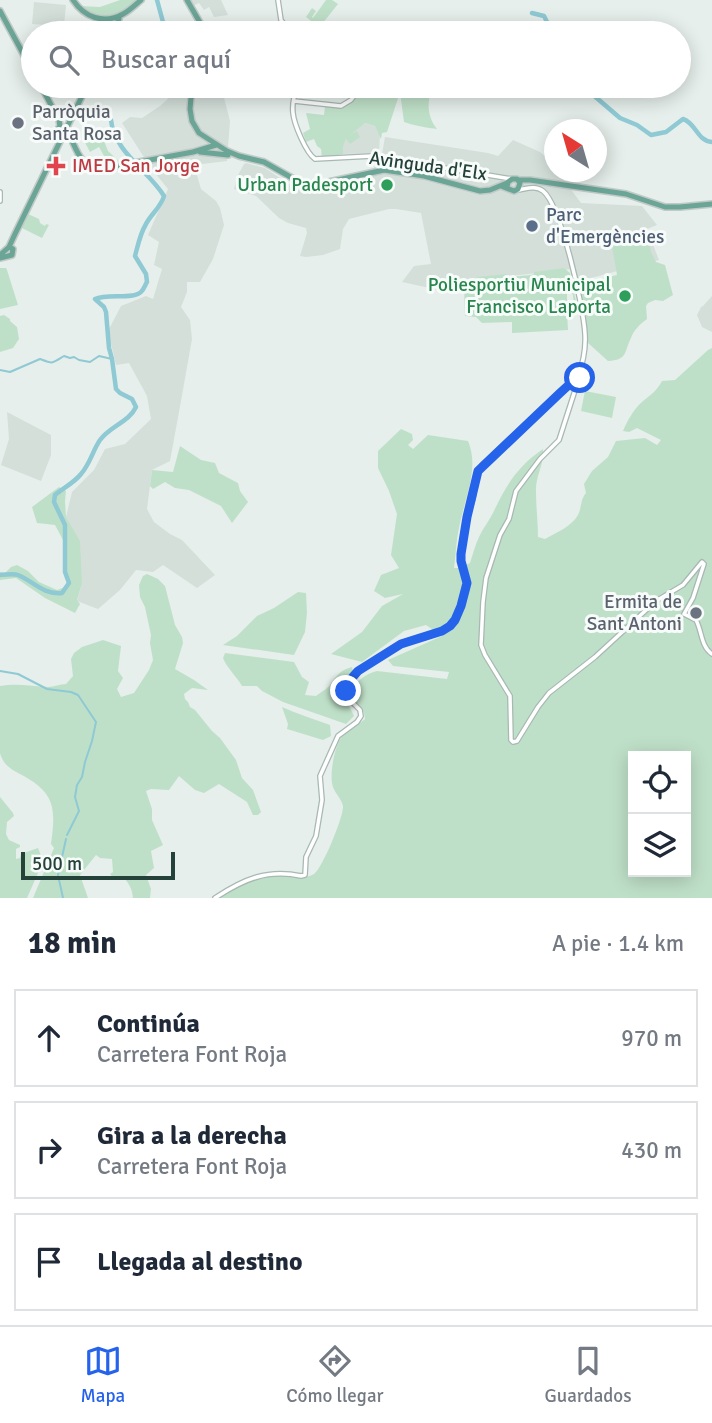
<!DOCTYPE html>
<html lang="es">
<head>
<meta charset="utf-8">
<style>
  :root { --surface:#fff; --page:#f2f2f3; --text:#1f2937; --muted:#747a83; --line:#e0e1e3; --accent:#2563eb }
  body { margin:0; font-family:Signika,sans-serif; background:var(--page); color:var(--text) }
  .controls { position:absolute; right:21px; bottom:21px; display:grid; overflow:hidden; border-radius:0px; box-shadow:0 4px 18px #0003 }
  .controls button { width:63px; height:63px; display:grid; place-items:center; padding:0; border:0; border-bottom:2px solid var(--line); background:var(--surface); color:var(--text); font:35px sans-serif }
  .compass { position:absolute; left:544px; top:119px; width:63px; height:63px; border-radius:50%; background:var(--surface); box-shadow:0 4px 18px #0003; rotate:323deg }
  .scale { position:absolute; left:21px; bottom:18px; width:154px; box-sizing:border-box; padding-left:7px; border:4px solid #24423a; border-top:0; font-size:19px; line-height:24px; white-space:nowrap; color:#24423a; -webkit-text-stroke:5px #f7fbf9; paint-order:stroke }
  .stop { position:absolute; width:21px; height:21px; margin:-16px; border:5px solid #2563eb; border-radius:50%; background:#fff }
  .stop.end { background:#2563eb; border-color:#fff; box-shadow:0 2px 7px #0008 }
  .list { margin:0; padding:0; list-style:none }
  h2 { display:flex; justify-content:space-between; align-items:center; height:91px; margin:0; padding:0 28px; font-size:30px }
  h2 small { font-size:23px; font-weight:400; color:var(--muted) }
  .list li { display:grid; grid-template-columns:46px 1fr auto; gap:21px; align-items:center; box-sizing:border-box; height:98px; margin:0 14px 14px; padding:0 14px; border:2px solid var(--line); border-radius:0px }
  .list b { display:block; font-size:26px; white-space:nowrap }
  .list p { margin:0; font-size:23px; white-space:nowrap; color:var(--muted) }
  .list em { font-size:23px; font-style:normal; color:var(--muted) }
  .icon { flex:none; width:38px; height:38px; fill:none; stroke:currentColor; stroke-width:2; stroke-linecap:round; stroke-linejoin:round }
  .map { position:relative; flex:none; width:712px; height:898px; overflow:hidden }
  .search { position:absolute; background:var(--surface); box-shadow:0 4px 18px #0003; left:21px; right:21px; top:21px; height:77px; display:flex; align-items:center; gap:18px; box-sizing:border-box; padding:0 24px; border-radius:38px; color:var(--muted); font-size:26px }
  .sheet { height:427px; background:var(--surface) }
  nav { display:flex; justify-content:space-around; align-items:center; box-sizing:border-box; height:98px; border-top:2px solid var(--line); background:var(--surface); font-size:19px; color:var(--muted) }
  nav a { display:grid; justify-items:center; gap:4px }
  nav .on { color:var(--accent) }
  .map>svg:first-child { display:block }
</style>
</head>
<body>
<div class="map">
<svg width="712" height="898" viewBox="0 0 712 898">
  <rect width="100%" height="100%" fill="#e6efeb"/>
  <path fill="#d4dfda" d="M 189,0 L 221,0 L 228,15 L 214,17 L 209,7 L 204,10 L 199,3 L 193,6 Z
    M 34,2 L 66,5 L 64,26 L 32,24 Z
    M 182,86 L 221,86 L 230,121 L 227,161 L 194,165 L 201,189 L 216,201 L 220,208 L 224,225 L 213,259 L 200,282 L 187,282 L 187,292 L 181,307 L 190,320 L 192,339 L 181,401 L 170,461 L 152,470 L 147,509 L 154,522 L 170,534 L 182,540 L 215,575 L 197,588 L 163,565 L 153,572 L 136,570 L 120,590 L 98,609 L 77,601 L 82,584 L 66,517 L 72,492 L 94,470 L 105,449 L 125,444 L 151,419 L 147,396 L 129,363 L 116,365 L 108,331 L 121,306 L 146,296 L 153,299 L 162,269 L 154,265 L 159,242 L 148,235 L 168,189 L 151,168 L 122,123 L 130,117 L 142,118 L 160,106 Z
    M 365,123 L 375,126 L 380,134 L 379,153 L 343,154 L 342,146 L 346,139 L 355,129 Z
    M 385,137 L 488,153 L 498,156 L 513,140 L 540,152 L 548,159 L 554,167 L 554,172 L 558,172 L 581,203 L 642,206 L 657,225 L 647,229 L 659,260 L 576,282 L 573,269 L 483,279 L 465,286 L 439,290 L 402,282 L 414,266 L 431,264 L 421,213 L 396,209 L 389,209 L 349,219 L 343,229 L 340,249 L 323,255 L 306,257 L 300,256 L 307,233 L 306,228 L 288,223 L 279,218 L 256,196 L 234,189 L 237,177 L 244,164 L 246,163 L 265,168 L 298,190 L 307,191 L 368,178 L 382,154 Z
    M 712,296 L 712,332 L 702,327 L 697,315 L 701,307 L 703,306 Z
    M 7,412 L 51,435 L 51,455 L 41,481 L 1,465 L 9,439 Z"/>
  <path fill="#bfe0c8" fill-rule="evenodd" d="M 120,0 L 138,0 C 120,15 101,25 81,6 L 100,7 Z
    M 326,0 L 332,0 L 338,4 L 322,24 L 317,23 L 320,28 L 306,17 L 312,8 L 316,11 L 312,17 L 313,18 Z
    M 385,86 L 439,86 L 437,89 L 432,90 C 426,103 428,118 437,129 C 429,128 411,125 404,122 L 400,92 L 387,132 L 382,133 L 381,139 L 375,126 L 365,123 L 350,135 L 357,131 L 360,137 L 350,144 L 346,139 L 343,146 L 343,154 L 322,158 L 321,149 L 317,146 L 314,139 L 306,142 L 303,133 L 310,129 L 306,113 L 324,115 L 325,107 C 347,109 352,105 365,87 L 380,97 Z
    M 99,128 L 108,151 L 121,163 L 107,166 L 108,163 L 99,147 L 90,152 L 82,137 Z
    M 28,214 L 39,219 L 40,223 L 45,226 L 46,224 L 49,225 L 42,238 L 22,228 Z
    M 641,233 L 647,233 L 651,252 L 656,262 L 665,265 L 673,295 L 663,301 L 655,300 L 648,303 L 646,306 L 647,319 C 640,324 634,330 631,338 C 624,352 628,360 608,361 L 588,343 L 586,323 L 578,284 L 617,275 L 611,240 Z
    M 0,268 L 6,268 L 7,270 L 18,305 L 0,309 Z
    M 564,268 L 570,273 L 577,306 L 574,306 L 573,295 L 570,291 L 567,292 L 567,300 L 570,309 L 574,308 L 576,311 L 567,311 L 568,330 L 512,333 L 512,322 L 482,323 L 476,317 L 465,316 L 464,287 L 480,287 L 480,281 L 477,281 L 477,277 L 507,274 L 509,277 L 531,275 L 534,274 L 534,272 Z
    M 4,315 L 10,319 L 10,321 L 17,327 L 19,339 L 13,348 L 0,352 L 0,316 Z
    M 712,348 L 712,898 L 217,898 C 234,888 252,877 272,876 C 287,874 300,882 314,874 C 322,869 344,816 343,806 C 342,800 335,793 333,787 C 329,776 334,750 340,739 C 344,732 358,725 365,719 L 364,713 L 351,695 C 356,681 363,675 377,671 L 447,679 L 449,672 L 393,666 L 388,660 L 442,636 L 426,625 L 404,631 L 362,662 L 331,654 L 362,632 L 382,606 L 403,594 L 385,598 L 374,591 L 381,575 L 399,568 L 391,555 L 397,514 L 389,491 L 378,468 L 378,451 L 401,429 L 412,434 L 413,440 L 408,445 L 413,449 L 428,435 L 468,441 C 480,469 464,500 459,528 C 456,541 456,555 454,568 L 459,568 L 470,563 C 473,554 475,545 479,537 C 483,528 489,521 493,513 C 506,485 517,467 543,449 C 544,466 535,477 536,492 C 536,507 538,522 538,537 L 545,539 C 557,532 571,527 578,515 C 582,507 580,500 586,493 L 584,484 L 592,471 L 608,457 L 616,441 L 645,438 L 657,445 L 661,440 L 637,428 L 629,432 L 623,431 C 627,421 634,409 642,402 C 650,395 657,391 662,381 L 675,380 L 708,350 ZM 633,756 L 686,756 L 686,872 L 633,872 Z
    M 585,391 L 616,397 L 612,418 L 581,411 Z
    M 180,446 L 201,460 L 215,463 L 219,473 L 238,483 L 240,491 L 248,502 L 232,523 L 221,506 L 189,490 L 175,488 L 165,482 L 153,489 L 150,486 L 152,470 L 173,472 Z
    M 59,487 L 66,491 L 65,501 L 66,517 L 80,541 L 82,584 L 77,600 L 80,604 L 75,613 L 45,598 L 16,578 L 0,580 L 0,572 L 5,573 L 11,567 L 17,565 L 28,571 L 39,582 L 57,590 L 68,586 L 63,570 L 63,540 L 55,525 L 37,523 L 32,507 Z
    M 147,574 L 158,579 L 165,586 L 175,625 L 182,637 L 183,643 L 175,669 L 194,680 L 208,690 L 192,688 L 184,694 L 185,699 L 188,702 L 190,707 L 195,710 L 212,731 L 220,738 L 236,760 L 242,778 L 253,790 L 261,812 L 258,815 L 253,815 L 247,802 L 219,784 L 204,793 L 195,790 L 179,776 L 169,790 L 151,789 L 146,791 L 152,809 L 152,820 L 163,845 L 151,851 L 154,868 L 146,875 L 151,889 L 150,898 L 133,898 C 132,888 129,883 122,876 L 115,880 L 110,874 L 113,872 L 112,859 L 100,858 L 96,855 L 80,875 L 88,898 L 33,898 L 54,848 L 51,844 C 56,808 55,793 22,775 C 12,770 3,765 0,753 C 0,748 0,741 0,736 C 0,719 0,703 0,686 C 16,683 32,686 48,687 C 54,687 60,684 66,684 L 73,676 L 71,659 L 74,653 L 82,647 L 103,640 L 121,646 L 118,671 L 123,678 L 117,689 L 121,697 L 134,693 L 149,670 L 153,660 L 150,643 L 151,635 L 145,607 L 140,597 L 139,585 L 143,576 Z
    M 298,592 L 306,593 L 307,613 L 305,632 L 294,655 L 223,645 L 237,636 L 257,616 L 274,608 Z
    M 225,653 L 294,662 L 302,677 L 309,682 L 305,695 L 316,696 C 321,692 327,689 330,685 C 337,675 340,670 352,667 L 355,679 L 343,694 L 354,716 L 346,724 L 283,702 L 262,691 L 257,686 L 242,686 C 236,676 227,668 223,658 Z
    M 282,707 C 298,714 314,719 330,725 L 331,736 L 323,740 L 287,729 L 288,724 Z
    M 0,797 L 13,813 L 14,816 L 7,822 L 6,834 L 9,840 L 20,845 L 20,847 L 16,849 L 16,859 L 20,858 L 21,854 L 38,848 L 42,858 L 42,864 L 27,898 L 0,898 Z"/>
  <g fill="none" stroke-linecap="round" stroke-linejoin="round">
    <path stroke="#8ec9d4" stroke-width="2" d="M 0,370 L 10,372 L 40,359 C 53,364 51,364 64,356 L 70,358 L 74,357 L 79,360 L 90,362 L 99,356 L 112,359
      M 0,671 L 18,674 L 47,689 L 71,692 L 78,695 L 96,722 L 92,741 L 85,762 L 82,777 L 77,785 L 75,797 L 79,811 L 67,835
      M 63,898 L 58,875 L 66,839"/>
    <path stroke="#8ec9d4" stroke-width="4.5" d="M 157,0 L 166,33
      M 532,13 L 544,16 L 548,24 L 546,33
      M 585,86 L 592,94 L 620,118 L 637,125 L 651,135 L 666,132 L 683,119 C 696,123 697,141 712,142
      M 0,575 C 6,575 13,573 18,575 C 33,581 43,595 62,593 L 69,583 L 65,572 L 65,525 L 54,502 L 55,495 C 63,488 74,483 81,474 C 90,464 93,450 100,440 C 110,426 129,422 136,407 L 132,399 L 120,393 L 116,389 L 112,359 L 109,348 L 106,312 L 104,307 L 95,299 C 107,293 133,300 141,292 C 144,289 145,285 147,282 L 146,274 L 135,256 C 138,245 140,234 146,224 C 151,214 161,207 164,196 C 149,171 114,152 111,120"/>
    <defs>
      <path id="minor" d="M 278,0 L 281,20 L 291,33
        M 299,86 C 294,93 292,104 293,113 C 294,124 306,153 315,159 L 372,156 L 512,179
        M 294,101 L 341,106 L 351,100 L 362,86
        M 0,192 L 0,201
        M 578,381 L 559,440 L 540,459 L 516,491 L 509,519 L 500,535 L 486,578 L 483,602 L 481,645 L 485,655 L 510,696 L 511,740 L 513,742 L 517,741 L 538,707 L 549,693 L 595,657 L 656,601 L 683,585 L 702,562 L 704,564 L 693,598 L 684,614 L 696,620 C 702,631 701,647 712,654
        M 215,898 C 244,879 267,869 301,876 L 305,875 L 306,857 L 316,836 L 322,800 L 320,776 L 338,736 L 357,722 L 361,716 L 360,710 L 351,701 L 347,694 L 347,686 L 355,673 L 401,644 L 442,631 L 450,626 L 457,616 L 467,583 L 461,558 L 467,517 L 473,499 L 477,473 L 482,465 L 560,392 L 572,382 L 580,380 L 578,377 C 583,363 586,349 585,334 C 584,309 561,205 543,191 C 535,185 526,189 517,190"/>
      <path id="major" d="M 73,0 C 84,17 104,25 123,14 C 129,11 135,5 141,0
        M 187,0 L 206,33
        M 0,11 L 33,72
        M 112,33 L 119,19 L 119,16
        M 41,86 L 59,120 L 60,126 L 58,129 L 60,138
        M 196,86 L 191,98 L 190,109 L 192,121 L 199,133 L 227,151 L 239,156 L 264,162 L 301,183 L 319,184 L 384,170 L 424,176 L 480,191 L 490,190 L 507,183
        M 67,129 C 74,144 79,164 96,170 L 193,152 L 216,145
        M 200,152 L 228,155
        M 518,180 L 530,180 L 626,194 L 665,207 L 680,207 L 712,204
        M 501,186 L 514,191 L 518,189 L 520,183 L 517,179 L 512,179 L 508,182 L 507,187
        M 0,255 L 9,247 L 15,234 L 87,86
        M 0,258 L 12,255 L 13,249 L 9,247"/>
    </defs>
    <use href="#minor" stroke="#a8b8b2" stroke-width="6"/>
    <use href="#major" stroke="#c2cac8" stroke-width="8"/>
    <use href="#minor" stroke="#fff" stroke-width="3.5"/>
    <use href="#major" stroke="#6aa596" stroke-width="5"/>
  </g>
  <g fill="none" stroke-linecap="round" stroke-linejoin="round">
    <path stroke="#2563eb" stroke-width="9" d="M 346,691 L 351,679 L 358,671 L 401,644 L 442,631 L 450,626 L 455,620 L 461,606 L 467,583 L 461,561 L 461,554 L 467,517 L 478,471 L 560,393 L 572,382 L 579,381 L 580,378"/>
  </g>
  <g fill="#6b7280" stroke="#f7fbf9" stroke-width="2.5">
    <circle cx="18" cy="123" r="7"/>
    <circle cx="696" cy="613" r="7"/>
  </g>
  <path fill="#e0444e" stroke="#f7fbf9" stroke-width="2.5" d="M52.5 155.5h7v7h7v7h-7v7h-7v-7h-7v-7h7z"/>
  <g fill="#2e9e5b" stroke="#f7fbf9" stroke-width="2.5">
    <circle cx="387" cy="185" r="7"/>
    <circle cx="625" cy="296" r="7"/>
  </g>
  <circle fill="#5c6f8a" stroke="#f7fbf9" stroke-width="2.5" cx="532" cy="226" r="7"/>
  <g text-anchor="middle" dominant-baseline="central" stroke-width="6" stroke-linejoin="round" paint-order="stroke">
    <g font-size="19" fill="#5b616d" stroke="#f7fbf9" text-anchor="start">
      <text x="32" y="112">Parròquia<tspan x="32" dy="22">Santa Rosa</tspan></text>
      <text x="682" y="602" text-anchor="end">Ermita de<tspan x="682" dy="22">Sant Antoni</tspan></text>
    </g>
    <g font-size="19" fill="#be3a42" stroke="#f7fbf9" text-anchor="start">
      <text x="72" y="166">IMED San Jorge</text>
    </g>
    <g font-size="19" fill="#24423a" stroke="#f7fbf9">
      <text transform="translate(428 166) rotate(8)">Avinguda d'Elx</text>
    </g>
    <g font-size="19" fill="#27864d" stroke="#f7fbf9" text-anchor="end">
      <text x="373" y="185">Urban Padesport</text>
      <text x="611" y="285">Poliesportiu Municipal<tspan x="611" dy="22">Francisco Laporta</tspan></text>
    </g>
    <g font-size="19" fill="#4e5e75" stroke="#f7fbf9" text-anchor="start">
      <text x="546" y="215">Parc<tspan x="546" dy="22">d'Emergències</tspan></text>
    </g>
  </g>
</svg>
<div class="controls">
<button><svg class="icon" aria-label="locate" viewBox="0 0 24 24"><circle cx="12" cy="12" r="6"/><path d="M12 2v4M12 18v4M2 12h4M18 12h4"/></svg></button>
<button><svg class="icon" aria-label="layers" viewBox="0 0 24 24"><path d="M12 4l9 5-9 5-9-5zM3 14l9 5 9-5"/></svg></button>
</div>
<svg class="compass" viewBox="-18 -18 36 36"><path d="M0-13l5 13h-10z" fill="#e53935"/><path d="M0 13l5-13h-10z" fill="#747a83"/></svg>
<div class="scale">500 m</div>
<div class="stop" style="left:580px;top:378px"></div>
<div class="stop end" style="left:346px;top:691px"></div>
<div class="search"><svg class="icon" aria-label="search" viewBox="0 0 24 24"><circle cx="10" cy="10" r="6"/><path d="M15 15l6 6"/></svg>Buscar aquí</div>
</div>
<section class="sheet">
<h2>18 min<small>A pie · 1.4 km</small></h2>
<ul class="list">
<li><svg class="icon" aria-label="ahead" viewBox="0 0 24 24"><path d="M12 20V5M6 11l6-6 6 6"/></svg><div><b>Continúa</b><p>Carretera Font Roja</p></div><em>970 m</em></li>
<li><svg class="icon" aria-label="right" viewBox="0 0 24 24"><path d="M7 20v-9h11M14 6l5 5-5 5"/></svg><div><b>Gira a la derecha</b><p>Carretera Font Roja</p></div><em>430 m</em></li>
<li><svg class="icon" aria-label="arrive" viewBox="0 0 24 24"><path d="M6 21V4h12l-3 4 3 4H6"/></svg><div><b>Llegada al destino</b></div></li>
</ul>
</section>
<nav>
<a class="on"><svg class="icon" aria-label="map" viewBox="0 0 24 24"><path d="M3 6l6-2 6 2 6-2v14l-6 2-6-2-6 2zM9 4v14M15 6v14"/></svg>Mapa</a>
<a><svg class="icon" aria-label="directions" viewBox="0 0 24 24"><path d="M12 3l9 9-9 9-9-9zM9 14v-3h6M13 9l2 2-2 2"/></svg>Cómo llegar</a>
<a><svg class="icon" aria-label="saved" viewBox="0 0 24 24"><path d="M7 4h10v16l-5-4-5 4z"/></svg>Guardados</a>
</nav>
</body>
</html>
